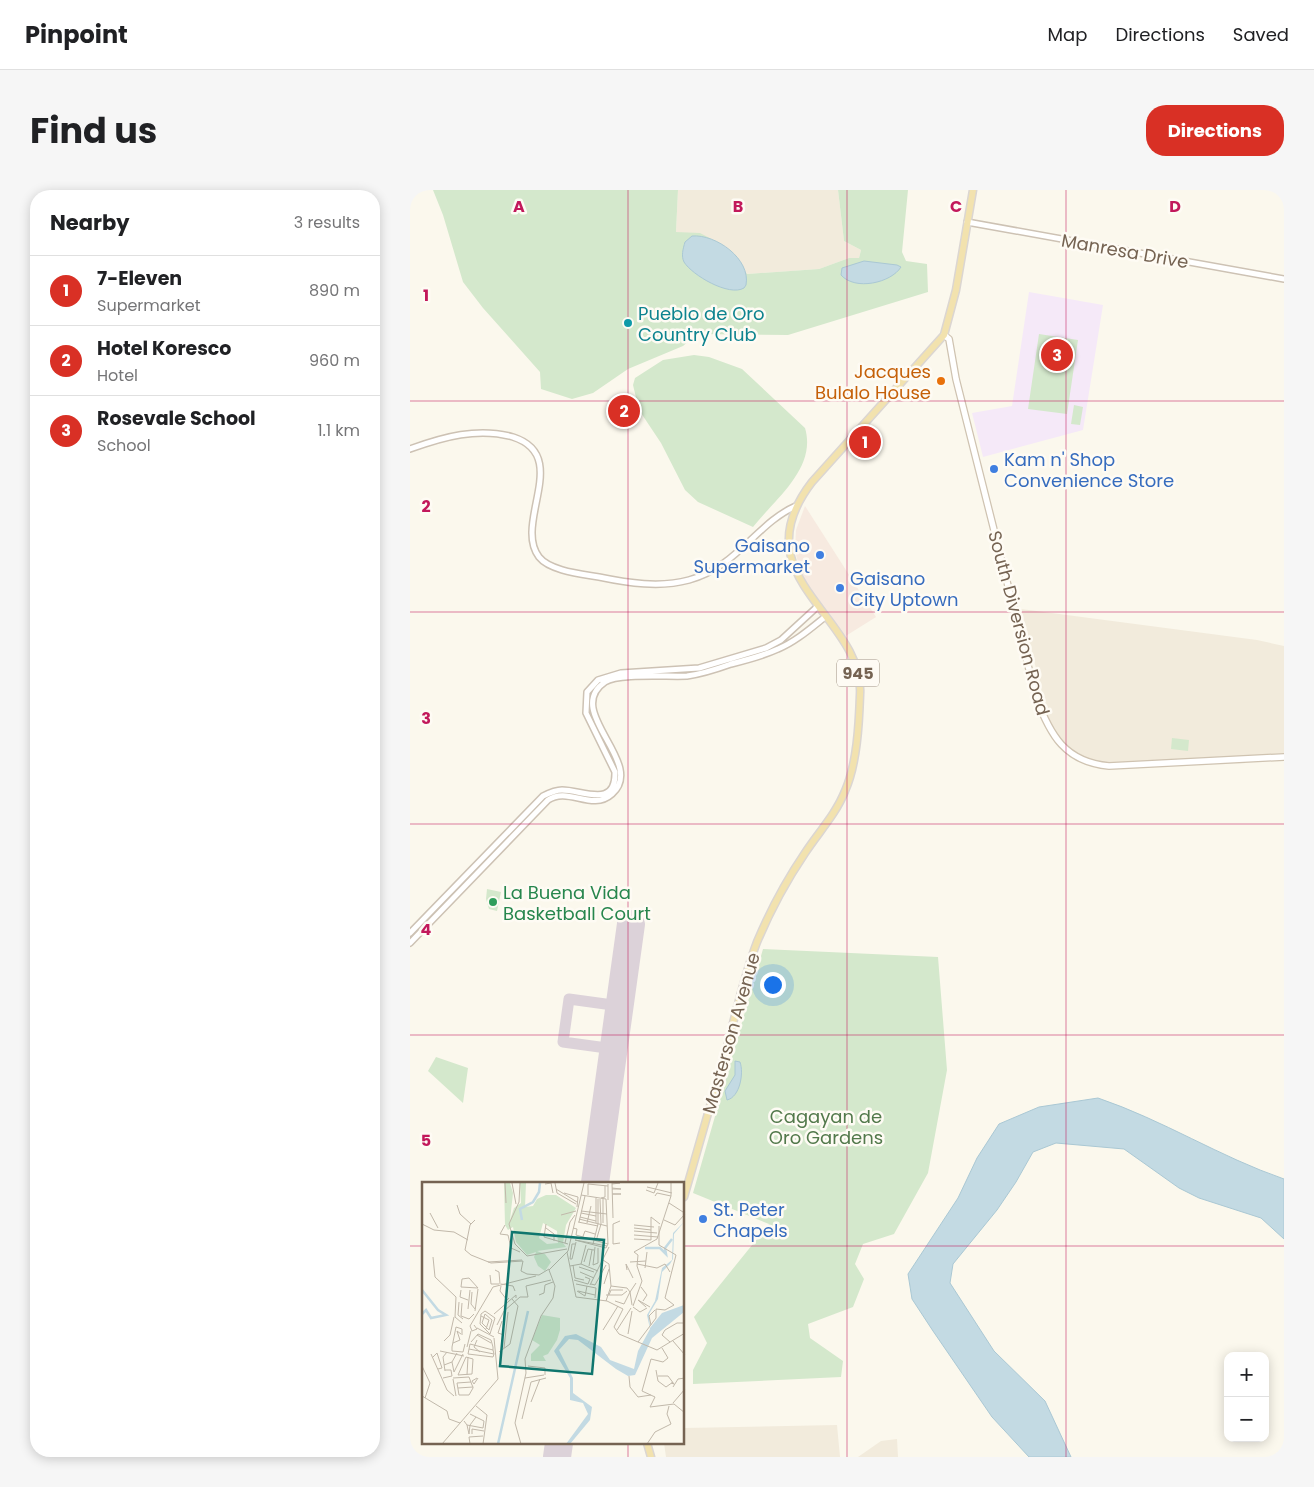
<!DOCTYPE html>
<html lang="en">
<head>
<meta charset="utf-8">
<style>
  :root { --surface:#fff; --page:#f6f6f6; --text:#202124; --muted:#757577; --line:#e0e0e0; --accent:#d93025 }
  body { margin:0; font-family:Poppins,sans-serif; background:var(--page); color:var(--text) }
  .controls { position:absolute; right:15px; bottom:15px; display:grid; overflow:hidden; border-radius:10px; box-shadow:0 2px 12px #0003 }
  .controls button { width:45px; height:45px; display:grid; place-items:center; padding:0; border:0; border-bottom:1px solid var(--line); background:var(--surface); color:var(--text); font:25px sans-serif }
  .you { position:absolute; left:362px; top:794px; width:18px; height:18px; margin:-12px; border:4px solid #fff; border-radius:50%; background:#1a73e8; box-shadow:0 0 0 8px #1a73e833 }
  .badge { display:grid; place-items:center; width:32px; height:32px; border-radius:50%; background:var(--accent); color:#fff; font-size:16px; font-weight:700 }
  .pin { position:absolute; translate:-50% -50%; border:2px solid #fff; box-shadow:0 1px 5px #0006 }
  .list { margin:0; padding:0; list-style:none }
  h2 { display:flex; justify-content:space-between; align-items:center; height:65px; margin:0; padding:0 20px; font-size:21px }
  h2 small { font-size:16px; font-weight:400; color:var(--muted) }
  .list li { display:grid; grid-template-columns:32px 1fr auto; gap:15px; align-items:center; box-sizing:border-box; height:70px; padding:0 20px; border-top:1px solid var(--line) }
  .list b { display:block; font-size:19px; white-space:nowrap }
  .list p { margin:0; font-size:16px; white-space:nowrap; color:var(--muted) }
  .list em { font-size:16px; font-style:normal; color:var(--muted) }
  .map { position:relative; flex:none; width:874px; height:1267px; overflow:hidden; border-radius:20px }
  header { display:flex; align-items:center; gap:30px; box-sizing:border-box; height:70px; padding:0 25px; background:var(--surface); border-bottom:1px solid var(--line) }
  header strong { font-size:24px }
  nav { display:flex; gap:28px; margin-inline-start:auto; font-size:18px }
  .intro { display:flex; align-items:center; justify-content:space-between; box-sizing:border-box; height:120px; padding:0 30px }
  h1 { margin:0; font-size:35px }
  .button { padding:12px 22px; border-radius:20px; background:var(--accent); color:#fff; font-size:18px; font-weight:700 }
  main { display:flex; gap:30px; padding:0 30px }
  aside { flex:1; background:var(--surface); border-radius:20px; box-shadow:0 2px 12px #0003 }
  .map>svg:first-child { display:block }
</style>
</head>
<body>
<header>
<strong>Pinpoint</strong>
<nav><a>Map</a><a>Directions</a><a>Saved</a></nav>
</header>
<div class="intro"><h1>Find us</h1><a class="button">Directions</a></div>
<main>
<aside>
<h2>Nearby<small>3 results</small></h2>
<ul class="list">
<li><span class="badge">1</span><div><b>7-Eleven</b><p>Supermarket</p></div><em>890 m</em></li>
<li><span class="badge">2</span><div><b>Hotel Koresco</b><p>Hotel</p></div><em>960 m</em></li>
<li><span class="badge">3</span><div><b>Rosevale School</b><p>School</p></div><em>1.1 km</em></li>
</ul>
</aside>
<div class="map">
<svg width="874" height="1267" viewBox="0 0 874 1267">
  <rect width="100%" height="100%" fill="#fbf8ed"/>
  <path fill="#f2ebdc" d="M 268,0 L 428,0 L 434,51 L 451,60 L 449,68 L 439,68 L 409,79 L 336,84 L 311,54 L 266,42 Z
    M 611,419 L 847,450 L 874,456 L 874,563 L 730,576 L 678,572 L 655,557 L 647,547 L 639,530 Z
    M 427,1235 L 430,1267 L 256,1267 L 254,1253 L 274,1253 L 274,1238 Z
    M 487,1249 L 488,1267 L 448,1267 L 471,1251 Z"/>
  <path fill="#f7eae0" d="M 395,316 L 466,427 L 434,447 L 399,399 L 389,377 L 385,360 L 386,340 Z"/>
  <path fill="#f5e9f8" d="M 619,102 L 693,115 L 673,240 L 573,267 L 562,223 L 602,216 Z"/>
  <path fill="#d4e8cc" d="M 23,0 L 268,0 L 266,42 L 290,43 L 311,54 L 337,84 L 409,79 L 439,68 L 449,68 L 451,60 L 434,51 L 428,0 L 498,0 L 492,62 L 496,71 L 517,74 L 518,102 L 378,145 L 287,144 L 273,156 L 218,179 L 183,203 L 162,209 L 131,199 L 130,182 L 73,118 L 53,92 L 33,25 Z
    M 629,144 L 668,150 L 657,224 L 618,219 Z
    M 284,165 L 299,167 L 332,179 L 395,238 C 407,278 365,309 343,337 L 288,312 L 275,300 L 251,253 L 229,220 L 223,195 L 225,188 L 253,170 Z
    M 664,215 L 673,217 L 670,235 L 661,234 Z
    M 762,548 L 779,550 L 778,561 L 761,559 Z
    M 77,699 L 91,702 L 87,721 L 79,719 L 76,709 Z
    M 353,759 L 528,767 L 537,880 L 518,983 L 484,1044 L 453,1054 L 445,1074 L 454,1089 L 443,1117 L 398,1134 L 400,1148 L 433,1171 L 431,1187 L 283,1194 L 283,1180 L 297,1153 L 284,1127 L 359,1034 L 283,1003 Z
    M 26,867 L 58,878 L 53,913 L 18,881 Z"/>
  <path fill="#c3dae3" stroke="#aac8d4" d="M 282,46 C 306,44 341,69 336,95 L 334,98 C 319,107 282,85 274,72 C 271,66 273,59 275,52 Z
    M 454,71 L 487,75 L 491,77 C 481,93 445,101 431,85 L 432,78 Z
    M 325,871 L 330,872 C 334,883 330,907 317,910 L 315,901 L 325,885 Z
    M 688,908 C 753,930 810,967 874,989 L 874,1049 L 851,1028 L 789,1008 L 769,998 L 714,959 L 646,953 L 623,962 L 606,992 L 587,1020 L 543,1074 L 540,1093 L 584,1161 L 635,1211 L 661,1267 L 619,1267 L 582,1227 L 523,1141 L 502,1109 L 498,1084 L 548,1008 L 567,968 L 589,934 L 629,917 Z"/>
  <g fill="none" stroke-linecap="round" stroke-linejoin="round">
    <path stroke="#dcd2d9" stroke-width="11" d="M 204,859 L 153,852 L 159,809 L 210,816"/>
    <path stroke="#dcd2d9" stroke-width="28" d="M 185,993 L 221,734
      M 147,1267 L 149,1253"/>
    <defs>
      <path id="tertiary" d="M 557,32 L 874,89
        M 0,259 C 33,247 68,237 103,247 C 162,266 103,333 129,367 C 140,381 172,384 189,387 C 218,393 250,398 279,390 C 327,377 347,333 386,316
        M 0,743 L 133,606 C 139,603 146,600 152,600 C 173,600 206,619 205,582 L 176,523 L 177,502 L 188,490 L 211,483 L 289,478 L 356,458 L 371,450 L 407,417
        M 0,753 L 138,610 C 158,596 182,622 202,604 C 237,573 152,521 195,492 C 208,483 258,487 277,486 C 292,484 307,479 321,474 C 337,470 353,466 368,459 C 385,452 400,439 415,427"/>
      <path id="secondary" d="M 534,145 L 539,149 L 546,189 L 626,507 C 640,545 655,572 699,576 L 874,567"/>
      <path id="primary" d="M 274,1007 C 288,957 303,907 317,857 C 326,822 334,786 347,752 C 360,721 376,691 395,663 C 408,643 426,624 435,601 C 447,574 449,534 450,505 C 455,426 328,388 402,292 L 534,145 L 546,100 L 563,0
        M 237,1253 L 241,1267"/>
    </defs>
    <use href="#tertiary" stroke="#cdc2b4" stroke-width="8"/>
    <use href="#secondary" stroke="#cfc3b1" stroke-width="8"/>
    <use href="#primary" stroke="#dbd6d2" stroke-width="9"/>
    <use href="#tertiary" stroke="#fff" stroke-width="5"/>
    <use href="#secondary" stroke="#fff" stroke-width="5.5"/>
    <use href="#primary" stroke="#f2e2ae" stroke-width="6"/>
  </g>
  <path fill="none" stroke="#c2185b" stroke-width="1" stroke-opacity="0.55" d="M 218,0 L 218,993M 437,0 L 437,1267M 656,0 L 656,1267M 0,211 L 874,211M 0,422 L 874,422M 0,634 L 874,634M 0,845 L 874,845M 0,1056 L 14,1056M 274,1056 L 874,1056M 218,1253 L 218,1267"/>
  <circle fill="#0f9aa8" stroke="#fefbf4" stroke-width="2" cx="218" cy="133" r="5"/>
  <circle fill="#e8710a" stroke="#fefbf4" stroke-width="2" cx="531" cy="191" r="5"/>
  <g fill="#3f7fe0" stroke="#fefbf4" stroke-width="2">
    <circle cx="584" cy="279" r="5"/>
    <circle cx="410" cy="365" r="5"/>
    <circle cx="430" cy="398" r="5"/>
    <circle cx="293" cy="1029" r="5"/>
  </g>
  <circle fill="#2e9e5b" stroke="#fefbf4" stroke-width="2" cx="83" cy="712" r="5"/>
  <g text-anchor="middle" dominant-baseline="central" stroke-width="5" stroke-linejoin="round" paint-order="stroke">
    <rect fill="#fefbf4" stroke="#9e9183" stroke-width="1" x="427" y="469.5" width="42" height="27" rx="4"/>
    <g font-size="16" font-weight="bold" fill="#756352">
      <text x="448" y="483">945</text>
    </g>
    <g font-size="18" fill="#756352" stroke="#fefbf4">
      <text transform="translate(715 61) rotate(10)">Manresa Drive</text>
      <text transform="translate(609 433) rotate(75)">South Diversion Road</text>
      <text transform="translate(321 843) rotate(-74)">Masterson Avenue</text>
    </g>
    <g font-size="18" fill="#0d838f" stroke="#fefbf4" text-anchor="start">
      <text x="228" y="123">Pueblo de Oro<tspan x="228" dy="21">Country Club</tspan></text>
    </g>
    <g font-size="18" fill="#c56008" stroke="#fefbf4" text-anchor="end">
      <text x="521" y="181">Jacques<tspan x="521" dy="21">Bulalo House</tspan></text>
    </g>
    <g font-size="18" fill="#366cbe" stroke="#fefbf4" text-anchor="start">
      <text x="594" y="269">Kam n' Shop<tspan x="594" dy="21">Convenience Store</tspan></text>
      <text x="400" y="355" text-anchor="end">Gaisano<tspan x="400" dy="21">Supermarket</tspan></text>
      <text x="440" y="388">Gaisano<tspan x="440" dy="21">City Uptown</tspan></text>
      <text x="303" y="1019">St. Peter<tspan x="303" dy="21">Chapels</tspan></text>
    </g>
    <g font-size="18" fill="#27864d" stroke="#fefbf4" text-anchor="start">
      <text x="93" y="702">La Buena Vida<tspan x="93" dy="21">Basketball Court</tspan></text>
    </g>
    <g font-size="18" fill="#52794b" stroke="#fefbf4">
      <text x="416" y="926">Cagayan de<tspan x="416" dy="21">Oro Gardens</tspan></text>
    </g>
  </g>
  <g transform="translate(12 992)">
    <rect width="262" height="262" fill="#fbf8ed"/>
    <path d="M 82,1 L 88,1 L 91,11 L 88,38 L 92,26 L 99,21 L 98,1 L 104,1 L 103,25 L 111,24 L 115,17 L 124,13 L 134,13 L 154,26 L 144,43 L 141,61 L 144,65 L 115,69 L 123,72 L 129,80 L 123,89 L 116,84 L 112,75 L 114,70 L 105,73 L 94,60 L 91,45 L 86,48 L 83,43 ZM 121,41 L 135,49 L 136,61 L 125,62 L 117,56 ZM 120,133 L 138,136 L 138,148 L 135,158 L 126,172 L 121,174 L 124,179 L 109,179 L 109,172 L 118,163 L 110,158 Z" fill="#d4e8cc" fill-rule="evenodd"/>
    <path d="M 262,40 L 252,52 L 251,77 L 248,82 L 240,90 L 236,117 L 227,132 L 228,146 L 240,131 L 262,123 L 262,130 L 230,156 L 213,193 L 206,194 L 194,187 L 156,158 L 147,157 L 137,168 L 151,196 L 151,211 L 170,225 L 168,238 L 148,262 L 144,262 L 166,232 L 161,221 L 148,218 L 148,196 L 132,169 L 143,154 L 154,152 L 179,165 L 188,178 L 212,187 L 216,169 L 228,147 L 225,133 L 233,119 L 240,86 L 250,78 L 251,51 Z" fill="#c3dae3"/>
    <path fill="none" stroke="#c3dae3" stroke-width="2.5" d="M 100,38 L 98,27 L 111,20 L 117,10 L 118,1M 223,66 L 238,66 L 244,72 L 243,66 L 250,57M 0,108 L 16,128 L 24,133 L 9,136 L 4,128 L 0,132M 76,262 L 106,129"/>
    <path fill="none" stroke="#c1b8aa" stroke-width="1" d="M 83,1 L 84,21M 90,1 L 94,22M 98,1 L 97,20 L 87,42 L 93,62 L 105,74 L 145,67M 133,1 L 135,11 L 154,22M 123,2 L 129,1 L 131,11M 186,2 L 186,18M 190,2 L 198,1 L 190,1 L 191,36M 225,5 L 250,11M 190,6 L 199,7 L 190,7M 134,7 L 155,20M 224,8 L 232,11 L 236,1M 142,11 L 156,15 L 155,25M 190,12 L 199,12 L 191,12M 159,13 L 184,17 L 186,62 L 184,66 L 153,58 L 185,64M 166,13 L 166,2 L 186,4M 233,14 L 235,11 L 249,14M 174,16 L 174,41M 179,16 L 183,15 L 183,4M 181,17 L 181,41M 247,21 L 261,30M 35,23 L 38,32 L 49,42M 159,29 L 185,32M 8,31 L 16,46M 159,31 L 174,34M 139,33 L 154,29M 158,35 L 174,39M 157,37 L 185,44M 53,38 L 48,43 L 43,68 L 49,73 L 69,81 L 101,79M 242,38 L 253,43 L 263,32M 156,40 L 176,44M 157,40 L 163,14M 165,41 L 169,24M 0,42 L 12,48 L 32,50 L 46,58M 124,42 L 122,55 L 146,62M 83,43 L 78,52 L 86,53 L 89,66 L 98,70M 212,43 L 232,45M 124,46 L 132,52 L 132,59M 151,46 L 155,47 L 154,53 L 186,62M 212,46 L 229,48M 212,49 L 235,51M 212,53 L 236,55M 160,57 L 163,49 L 173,52M 212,57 L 229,58 L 229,35 L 238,42M 235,57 L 249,14 L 249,1M 174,59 L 179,42 L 178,17M 143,61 L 148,40 L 153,33M 198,61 L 191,62 L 191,42 L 198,39M 153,62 L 150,62 L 148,77 L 150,77 L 154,60M 171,62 L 176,42 L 176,17M 145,70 L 154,115 L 185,119 L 201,127 L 192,145 L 197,152 L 235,168 L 263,151M 11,75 L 13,95 L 34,115 L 33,135 L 40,141M 181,78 L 187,82 L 189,104 L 205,106 L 208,110M 101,79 L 99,89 L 105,92 L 117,93 L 127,87M 66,80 L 100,78M 162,80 L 166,67 L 172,68M 208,80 L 224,79M 159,82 L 164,63M 215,82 L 235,86 L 243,82 L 248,90M 151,83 L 153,96 L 162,98M 171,83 L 176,81 L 176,66M 171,83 L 173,65M 148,84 L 159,82 L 176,89M 167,84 L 170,68M 157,85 L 172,90M 223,86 L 225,70M 73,88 L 77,90 L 78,102M 205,88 L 204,82 L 211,96M 158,90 L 172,96M 68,93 L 69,102 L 77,102M 152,98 L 166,102 L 168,97 L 163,95M 79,102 L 91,104 L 93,109M 154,102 L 174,106 L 173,116M 169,102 L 173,103 L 184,83M 182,102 L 187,87M 168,103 L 187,65M 79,104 L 78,109 L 85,118 L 87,116M 219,105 L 225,113 L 221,119M 56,106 L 39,105 L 40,97 L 47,96 L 56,106M 39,108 L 38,115 L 46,118M 155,109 L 163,114 L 165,104M 156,109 L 173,113M 50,110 L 49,122 L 53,127M 117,113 L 122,111 L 123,103 L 131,100M 184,113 L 200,113 L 205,109M 187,113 L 189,108 L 201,108M 184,119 L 189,104M 193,119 L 202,122 L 208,110M 37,120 L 36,133 L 41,137M 40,121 L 39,134 L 47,137 L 52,132M 210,123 L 208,110 L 214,101M 211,124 L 220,99 L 215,84 L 216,73 L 212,70 L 235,57M 211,125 L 218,130 L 225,126M 224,125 L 216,118 L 228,125M 46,127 L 48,108M 53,129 L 56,107M 63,129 L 73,136 L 68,152 L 58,142 L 59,132 ZM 63,132 L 70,138 L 67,148 L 60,141 ZM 72,132 L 94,113 L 94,116M 59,134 L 67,138 L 64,147M 80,139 L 76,151 L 82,153M 52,143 L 55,147 L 50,149 L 48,144 L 71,105 L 114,94M 75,143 L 82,129 L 98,115 L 106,115 L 104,104 L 129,98M 229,143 L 227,134 L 233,128M 55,146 L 72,155M 181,148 L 196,124M 195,148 L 209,126M 206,152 L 210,129M 55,153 L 69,161M 55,158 L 52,165 L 58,170M 22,159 L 28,153 L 32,135M 251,159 L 263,173M 49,160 L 56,152 L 69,158 L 71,165 L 71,168 L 72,172 L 71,175 L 46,172 L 48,162 L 71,168M 216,160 L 234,136 L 234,127 L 243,128 L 252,123 L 243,116 L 254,73 L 237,63 L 237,44M 248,160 L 240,153 L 243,148 L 255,141 L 263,141M 31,161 L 38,158 L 35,149 L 39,152M 30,165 L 34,145 L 40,147 L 40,153M 30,165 L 30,169 L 41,170 L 43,162M 45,165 L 49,149M 82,166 L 86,130M 240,166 L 246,176 L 241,180 L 229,177 L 220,209 L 233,215 L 228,225 L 252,222 L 263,231M 47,167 L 72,172M 18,169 L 42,174M 77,170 L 88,162 L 96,124 L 90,117M 9,172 L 25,208 L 32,214M 11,175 L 15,171 L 20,186 L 16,187M 44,175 L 51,177 L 50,192 L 36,193 ZM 30,180 L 32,190 L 41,172M 22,183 L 30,180 L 35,171M 0,184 L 8,201 L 3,216M 106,184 L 123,186 L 123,193M 234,188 L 236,199 L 244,205 L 251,200M 23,189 L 21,175 L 25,170M 45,193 L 46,175M 207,194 L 208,205 L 216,215 L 229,213M 236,194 L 246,194 L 252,202 L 249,201M 47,195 L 50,203 L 51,205 L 51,206 L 47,213 L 37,213 L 35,201 L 49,200M 21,196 L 30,194 L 29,188 L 23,188M 31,196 L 47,195M 55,196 L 50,199 L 52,202 L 56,196M 103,196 L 122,193M 31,197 L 34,214M 251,205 L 256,197 L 263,196M 36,206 L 51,205M 0,214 L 25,229 L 27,237 L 38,241M 109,220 L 118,197M 251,221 L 263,207M 54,224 L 65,233 L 61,262M 100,237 L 109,200 L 124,196M 42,239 L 45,243 L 61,246 L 62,239 L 48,232M 45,243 L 47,252 L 48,243 L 54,235M 50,252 L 50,247 L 62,249M 20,262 L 76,197 L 72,156M 48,262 L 47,255 L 61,254M 99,262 L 93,241 L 104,191 L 103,177 L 119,134 L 131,116 L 133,104 L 127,88 L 146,69 L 162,1M 225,262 L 233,250 L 249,242 L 245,232 L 247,224"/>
    <path fill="#0f766e" fill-opacity="0.15" stroke="#0f766e" stroke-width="2.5" d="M 90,50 L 182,58 L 170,192 L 78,184 Z"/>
    <rect width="262" height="262" fill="none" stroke="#756352" stroke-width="2.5"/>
  </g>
  <g font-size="16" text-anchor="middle" font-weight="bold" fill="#c2185b" stroke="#fefbf4" stroke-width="5" stroke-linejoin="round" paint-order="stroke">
    <text x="109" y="22">A</text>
    <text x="328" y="22">B</text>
    <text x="546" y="22">C</text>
    <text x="765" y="22">D</text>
    <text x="16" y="111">1</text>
    <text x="16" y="322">2</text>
    <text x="16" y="534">3</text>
    <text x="16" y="745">4</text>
    <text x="16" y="956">5</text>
  </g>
</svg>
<div class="controls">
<button>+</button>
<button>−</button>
</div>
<div class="you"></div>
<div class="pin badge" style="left:455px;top:252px">1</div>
<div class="pin badge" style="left:214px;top:221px">2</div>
<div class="pin badge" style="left:647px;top:165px">3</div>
</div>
</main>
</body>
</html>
